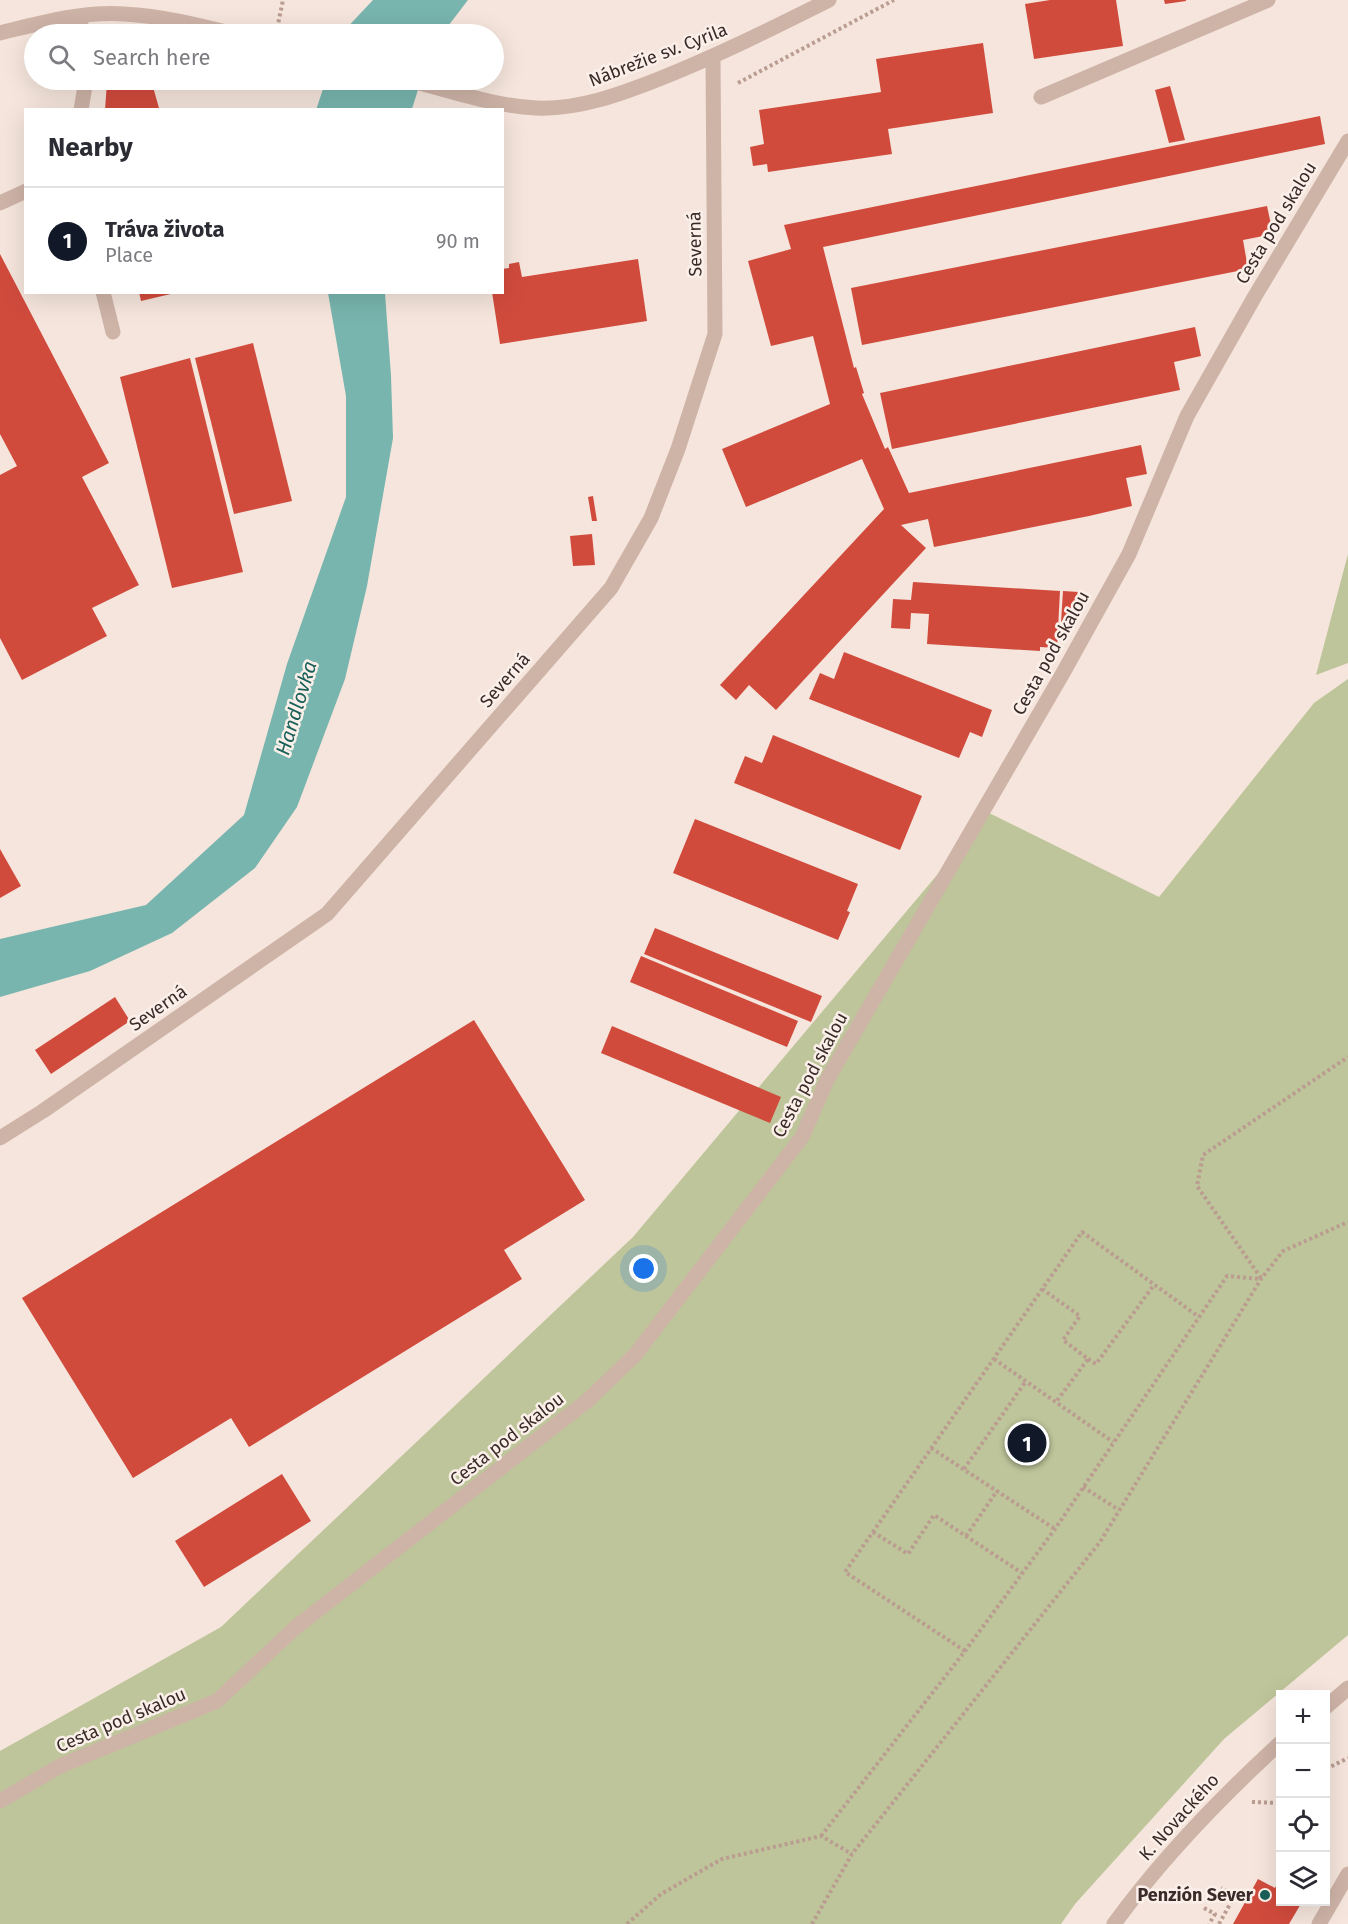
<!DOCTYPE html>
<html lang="en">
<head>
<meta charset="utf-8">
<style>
  :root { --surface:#fff; --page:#f2f2f3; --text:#2b2b33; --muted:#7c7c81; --line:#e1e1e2; --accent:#111827 }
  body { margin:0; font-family:"Fira Sans",sans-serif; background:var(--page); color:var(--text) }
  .controls { position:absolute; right:18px; bottom:18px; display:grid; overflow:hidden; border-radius:0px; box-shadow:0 6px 24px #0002 }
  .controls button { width:54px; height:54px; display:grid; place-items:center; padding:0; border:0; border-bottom:2px solid var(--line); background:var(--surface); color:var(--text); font:30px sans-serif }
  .you { position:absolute; left:644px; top:1269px; width:21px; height:21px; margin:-15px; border:4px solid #fff; border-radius:50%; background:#1a73e8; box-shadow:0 0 0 9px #1a73e833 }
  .badge { display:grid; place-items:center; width:39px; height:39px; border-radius:50%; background:var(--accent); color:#fff; font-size:20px; font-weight:700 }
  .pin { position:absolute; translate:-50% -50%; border:3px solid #fff; box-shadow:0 2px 6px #0006 }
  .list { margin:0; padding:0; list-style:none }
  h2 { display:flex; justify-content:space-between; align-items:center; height:78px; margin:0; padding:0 24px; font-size:26px }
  h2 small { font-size:20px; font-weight:400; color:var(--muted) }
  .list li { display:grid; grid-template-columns:39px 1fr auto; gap:18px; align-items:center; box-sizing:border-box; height:108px; padding:0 24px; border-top:2px solid var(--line) }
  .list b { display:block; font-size:22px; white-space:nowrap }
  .list p { margin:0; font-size:20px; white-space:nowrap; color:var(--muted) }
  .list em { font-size:20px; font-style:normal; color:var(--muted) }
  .icon { flex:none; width:33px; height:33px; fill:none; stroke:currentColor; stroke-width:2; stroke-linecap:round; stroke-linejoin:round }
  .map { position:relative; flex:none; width:1348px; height:1924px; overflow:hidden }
  .search { position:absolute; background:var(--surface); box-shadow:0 6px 24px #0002; left:24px; top:24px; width:480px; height:66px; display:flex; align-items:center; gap:15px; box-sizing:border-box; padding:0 21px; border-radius:33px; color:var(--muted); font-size:22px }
  .panel { position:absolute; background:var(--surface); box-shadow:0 6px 24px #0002; left:24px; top:108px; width:480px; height:186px; border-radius:0px }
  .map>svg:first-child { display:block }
</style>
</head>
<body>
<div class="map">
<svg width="1348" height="1924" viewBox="0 0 1348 1924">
  <rect width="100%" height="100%" fill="#f5e5dc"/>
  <path fill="#bec59a" d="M 1348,554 L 1348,663 L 1316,675 Z
    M 1348,679 L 1348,1635 L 1224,1739 L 1075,1904 L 1061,1924 L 0,1924 L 0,1751 L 221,1627 L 633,1237 L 989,813 L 1159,897 L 1314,703 Z"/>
  <path fill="#78b5ae" d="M 373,0 L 468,0 L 442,34 L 341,34 Z
    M 326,80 L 421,80 L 412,109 L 316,110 Z
    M 328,293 L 385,293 L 391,376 L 393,438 L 367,586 L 345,679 L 297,807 L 255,868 L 172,933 L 90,971 L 0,997 L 0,939 L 146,905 L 244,815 L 287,664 L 346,497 L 346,396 Z"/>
  <path fill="#d14b3d" d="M 1050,0 L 1116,0 L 1123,46 L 1034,59 L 1025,4 Z
    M 1164,0 L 1186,0 L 1186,1 L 1165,4 Z
    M 983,43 L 993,113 L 888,129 L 892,154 L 768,172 L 767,164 L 753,166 L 750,147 L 764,144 L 759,110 L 881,92 L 876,59 Z
    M 118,80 L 151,80 L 159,108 L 152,110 L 105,110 L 107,82 Z
    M 1170,86 L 1185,140 L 1169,143 L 1155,90 Z
    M 1320,116 L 1325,144 L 823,247 L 854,368 L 856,367 L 864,393 L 862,394 L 885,449 L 888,447 L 909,493 L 1141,445 L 1147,474 L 1126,478 L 1132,506 L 1089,516 L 934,547 L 928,519 L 901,525 L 926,548 L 776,710 L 749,685 L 736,700 L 720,685 L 884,509 L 862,459 L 746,507 L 722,449 L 830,404 L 813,336 L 771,346 L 748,261 L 791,249 L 784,225 Z
    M 1267,206 L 1273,234 L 1243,240 L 1248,269 L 862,345 L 851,288 Z
    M 0,254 L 109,463 L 82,477 L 139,585 L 92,608 L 107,636 L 22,680 L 0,638 L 0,475 L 17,466 L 0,434 Z
    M 638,259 L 647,321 L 500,344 L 492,292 L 502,292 L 502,269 L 509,268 L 509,264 L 519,262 L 522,277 Z
    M 139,292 L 175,292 L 175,293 L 141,301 Z
    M 1195,327 L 1201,356 L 1174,362 L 1180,390 L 892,449 L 880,393 Z
    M 253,343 L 292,501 L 234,514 L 195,358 Z
    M 190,358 L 243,572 L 172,588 L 120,377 Z
    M 593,496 L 597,521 L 592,521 L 588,497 Z
    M 592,534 L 595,565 L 573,566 L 570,536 Z
    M 913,582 L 1060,591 L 1057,648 L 1040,647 L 1040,651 L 927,644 L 929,614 L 911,613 L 910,629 L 891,628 L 893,599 L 911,600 Z
    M 1063,591 L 1079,592 L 1077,623 L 1061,622 Z
    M 844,652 L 992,710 L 982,737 L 970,732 L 959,758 L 809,699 L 820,673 L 834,679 Z
    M 773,735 L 922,796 L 900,850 L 734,783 L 745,756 L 762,763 Z
    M 695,819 L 858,884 L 847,911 L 850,912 L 838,940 L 673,873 Z
    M 0,849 L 21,886 L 0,898 Z
    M 655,928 L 822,996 L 811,1022 L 644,954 Z
    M 641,956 L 798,1021 L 787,1047 L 630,982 Z
    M 115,997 L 130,1021 L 51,1074 L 35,1050 Z
    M 474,1020 L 585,1200 L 504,1250 L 522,1279 L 249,1447 L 231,1418 L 133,1478 L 22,1298 Z
    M 612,1026 L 781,1097 L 770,1123 L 601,1053 Z
    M 282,1474 L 311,1521 L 204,1587 L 175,1541 Z
    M 1280,1878 L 1280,1902 L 1302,1902 L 1289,1924 L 1233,1924 L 1258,1879 L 1275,1888 Z"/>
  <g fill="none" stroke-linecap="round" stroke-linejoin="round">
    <path stroke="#ba9c91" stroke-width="4" stroke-dasharray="3 3" stroke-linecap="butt" d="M 276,34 L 283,0
      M 738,83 L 894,0
      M 1261,1278 L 1197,1186 L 1203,1155 L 1348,1057
      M 1042,1289 L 1080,1316 L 1063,1340 L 1088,1359 L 1056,1402
      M 994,1359 L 1113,1442
      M 1088,1359 L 1096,1364 L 1154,1285
      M 931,1448 L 1055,1529
      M 964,1469 L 1026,1381
      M 1083,1487 L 1119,1510
      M 873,1532 L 908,1554 L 934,1515 L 1022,1573
      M 966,1536 L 997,1491
      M 965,1651 L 845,1572 L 1082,1232 L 1199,1317
      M 1326,1769 L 1348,1758
      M 1252,1802 L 1277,1803 L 1280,1800
      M 821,1836 L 965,1651 L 1055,1529 L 1227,1276 L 1261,1279
      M 1204,1908 L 1215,1914 L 1209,1924
      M 627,1924 L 661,1894 L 722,1859 L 821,1836 L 852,1854
      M 812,1924 L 852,1854 L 1100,1542 L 1261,1279 L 1283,1251 L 1348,1222
      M 1219,1924 L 1235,1895 L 1221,1888"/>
    <path stroke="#ceb3a7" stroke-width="15" d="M 80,16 L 82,34
      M 0,33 C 40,23 83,11 124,14 C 162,16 198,25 234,34
      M 407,80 C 449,90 493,106 536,108 C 578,110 621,94 659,79 C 717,56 773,28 829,0
      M 1041,97 L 1268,0
      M 81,110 L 86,80
      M 0,203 L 26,191
      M 103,292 L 113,332
      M 0,1138 L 43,1111 L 327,914 L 611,588 L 651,518 L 678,449 L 715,334 L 713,58
      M 1326,1707 L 1348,1688
      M 0,1801 L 60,1766 L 217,1701 L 296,1627 L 587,1401 L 635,1355 L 802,1137 L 827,1080 L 1063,673 L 1129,554 L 1187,416 L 1255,296 L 1348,141
      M 1114,1924 C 1162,1858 1220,1798 1280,1743
      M 1319,1924 L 1348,1874"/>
  </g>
  <circle fill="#196059" stroke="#fbf0e9" stroke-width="2" cx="1265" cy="1895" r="6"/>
  <g text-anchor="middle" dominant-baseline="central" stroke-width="5" stroke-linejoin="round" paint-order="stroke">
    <g font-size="18" fill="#3a2b28" stroke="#fbf0e9">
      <text transform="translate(658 55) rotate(-21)">Nábrežie sv. Cyrila</text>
      <text transform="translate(1276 223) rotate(-59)">Cesta pod skalou</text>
      <text transform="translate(695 244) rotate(-91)">Severná</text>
      <text transform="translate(1051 653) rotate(-61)">Cesta pod skalou</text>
      <text transform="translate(505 680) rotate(-49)">Severná</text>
      <text transform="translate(158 1008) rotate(-35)">Severná</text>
      <text transform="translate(810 1075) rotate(-62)">Cesta pod skalou</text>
      <text transform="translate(507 1439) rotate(-38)">Cesta pod skalou</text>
      <text transform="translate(121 1720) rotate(-23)">Cesta pod skalou</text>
      <text transform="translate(1179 1817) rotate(-48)">K. Novackého</text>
    </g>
    <g font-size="18" font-weight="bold" fill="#3a2b28" stroke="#fbf0e9" text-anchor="end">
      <text x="1253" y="1895">Penzión Sever</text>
    </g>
    <g font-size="20" font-style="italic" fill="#196059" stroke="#fbf0e9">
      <text transform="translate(296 708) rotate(-73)">Handlovka</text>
    </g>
  </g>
</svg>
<div class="controls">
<button>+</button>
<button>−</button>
<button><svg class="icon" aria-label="locate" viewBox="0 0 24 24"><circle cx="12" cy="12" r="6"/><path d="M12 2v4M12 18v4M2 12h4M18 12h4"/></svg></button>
<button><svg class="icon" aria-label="layers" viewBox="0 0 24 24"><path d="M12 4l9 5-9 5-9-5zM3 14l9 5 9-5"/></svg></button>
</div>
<div class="you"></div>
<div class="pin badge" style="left:1027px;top:1443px">1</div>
<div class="search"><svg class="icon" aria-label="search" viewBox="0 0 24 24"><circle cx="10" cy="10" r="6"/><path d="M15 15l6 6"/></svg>Search here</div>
<section class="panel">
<h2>Nearby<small></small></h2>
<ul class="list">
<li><span class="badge">1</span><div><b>Tráva života</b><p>Place</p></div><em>90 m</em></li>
</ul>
</section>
</div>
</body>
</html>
